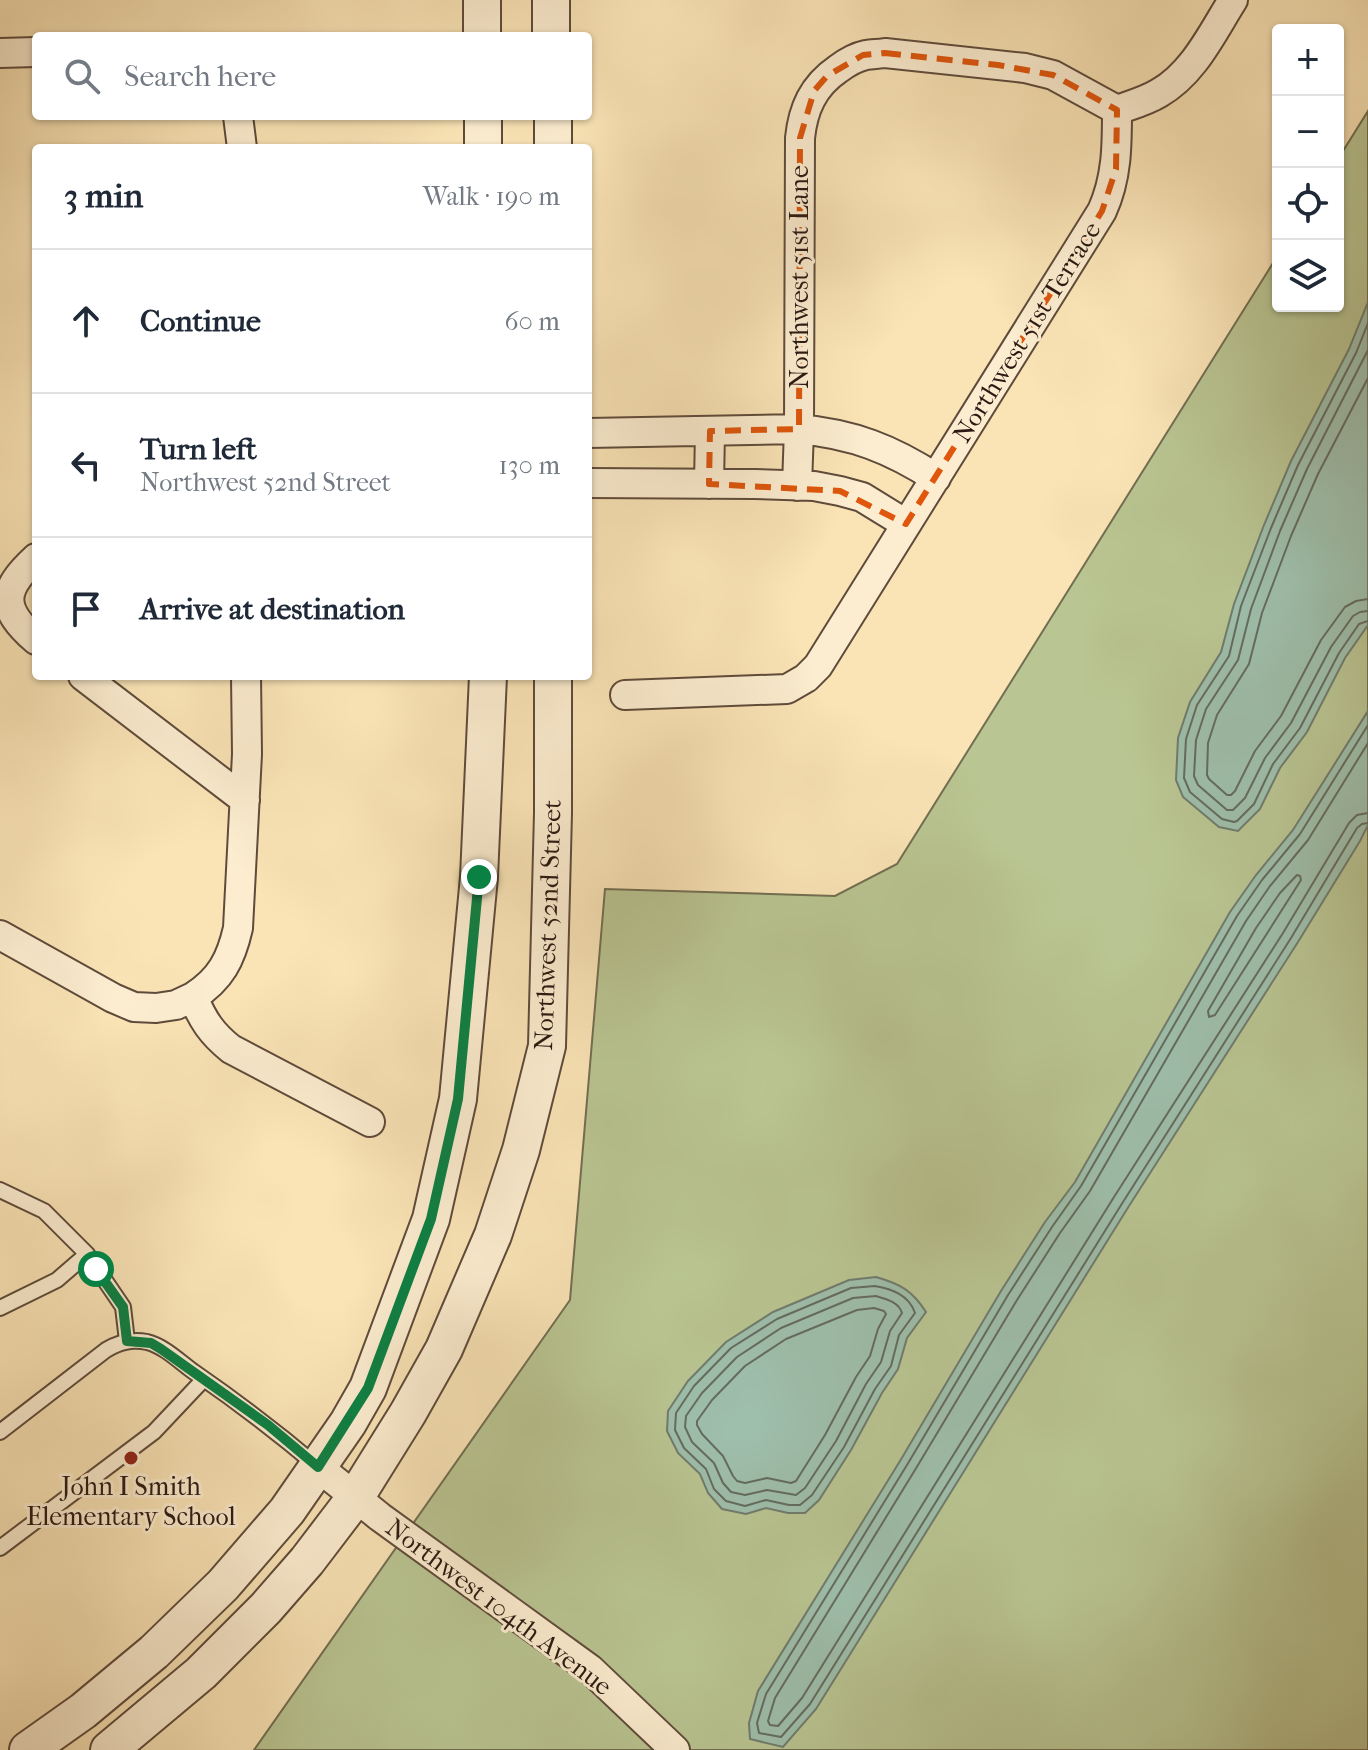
<!DOCTYPE html>
<html lang="en">
<head>
<meta charset="utf-8">
<style>
  :root { --surface:#fff; --page:#f2f2f3; --text:#1f2937; --muted:#747a83; --line:#e0e1e3 }
  body { margin:0; font-family:"IM FELL French Canon",serif; background:var(--page); color:var(--text) }
  .controls { position:absolute; right:24px; top:24px; display:grid; overflow:hidden; border-radius:8px; box-shadow:0 2px 6px #0004 }
  .controls button { width:72px; height:72px; display:grid; place-items:center; padding:0; border:0; border-bottom:2px solid var(--line); background:var(--surface); color:var(--text); font:40px sans-serif }
  .stop { position:absolute; width:24px; height:24px; margin:-18px; border:6px solid #0b8043; border-radius:50%; background:#fff }
  .stop.end { background:#0b8043; border-color:#fff; box-shadow:0 2px 8px #0008 }
  .list { margin:0; padding:0; list-style:none }
  h2 { display:flex; justify-content:space-between; align-items:center; height:104px; margin:0; padding:0 32px; font-size:34px }
  h2 small { font-size:26px; font-weight:400; color:var(--muted) }
  .list li { display:grid; grid-template-columns:52px 1fr auto; gap:24px; align-items:center; box-sizing:border-box; height:144px; padding:0 32px; border-top:2px solid var(--line) }
  .list b { display:block; font-size:30px; white-space:nowrap }
  .list p { margin:0; font-size:26px; white-space:nowrap; color:var(--muted) }
  .list em { font-size:26px; font-style:normal; color:var(--muted) }
  .icon { flex:none; width:44px; height:44px; fill:none; stroke:currentColor; stroke-width:2; stroke-linecap:round; stroke-linejoin:round }
  .map { position:relative; flex:none; width:1368px; height:1750px; overflow:hidden }
  .search { position:absolute; background:var(--surface); box-shadow:0 2px 6px #0004; left:32px; top:32px; width:560px; height:88px; display:flex; align-items:center; gap:20px; box-sizing:border-box; padding:0 28px; border-radius:8px; color:var(--muted); font-size:30px }
  .panel { position:absolute; background:var(--surface); box-shadow:0 2px 6px #0004; left:32px; top:144px; width:560px; height:536px; border-radius:8px }
  .map>svg:first-child { display:block }
</style>
</head>
<body>
<div class="map">
<svg width="1368" height="1750" viewBox="0 0 1368 1750">
  <rect width="100%" height="100%" fill="#fae4b6"/>
  <filter id="stains"><feTurbulence type="fractalNoise" baseFrequency=".0025" numOctaves="4"/><feColorMatrix values="0 0 0 0 .2 0 0 0 0 .09 0 0 0 0 .02 0 0 0 .5 -.17"/></filter>
  <radialGradient id="worn" r=".72"><stop offset=".6" stop-color="#630" stop-opacity="0"/><stop offset="1" stop-color="#630" stop-opacity=".3"/></radialGradient>
  <path fill="#b9c592" stroke="#726e52" stroke-width="2" d="M 1368,111 L 1368,1750 L 254,1750 L 570,1300 L 605,889 L 835,896 L 897,864 L 1278,255 L 1278,306 L 1338,306 L 1338,159 Z"/>
  <path fill="#9ebfac" stroke="#707c6e" stroke-width="2" d="M 1368,302 L 1368,625 L 1345,658 L 1307,732 L 1280,768 L 1260,809 L 1238,831 L 1219,827 L 1183,797 L 1176,780 L 1178,738 L 1190,702 L 1221,652 L 1234,604 L 1264,525 L 1291,461 L 1349,349 Z
    M 1368,711 L 1368,825 L 1360,841 L 1298,942 L 1129,1206 L 816,1709 L 783,1747 L 750,1739 L 749,1723 L 758,1691 L 900,1461 L 1001,1291 L 1045,1222 L 1075,1182 L 1230,912 L 1256,875 L 1293,830 Z
    M 876,1277 C 900,1284 912,1290 926,1312 L 907,1338 L 898,1369 L 882,1393 L 851,1450 L 819,1500 L 805,1513 L 788,1513 L 766,1508 L 746,1514 L 722,1509 L 708,1493 L 700,1474 L 678,1453 L 667,1431 L 668,1411 L 688,1381 L 726,1342 L 773,1312 L 849,1280 Z"/>
  <g fill="none" stroke-linecap="round" stroke-linejoin="round">
    <path stroke="#646c5f" stroke-width="2" d="M 1368,323 L 1356,353 L 1298,465 L 1271,528 L 1241,606 L 1229,656 L 1197,705 L 1186,739 L 1184,778 L 1190,792 L 1222,819 L 1234,822 L 1237,821 L 1254,804 L 1273,764 L 1300,728 L 1339,653 L 1359,624 L 1368,621
      M 1368,350 L 1307,469 L 1280,531 L 1251,609 L 1238,660 L 1206,709 L 1196,740 L 1194,776 L 1198,785 L 1227,810 L 1233,810 L 1245,798 L 1265,758 L 1291,723 L 1331,647 L 1353,616 L 1360,612 L 1368,611
      M 1368,378 L 1318,474 L 1291,536 L 1262,613 L 1249,664 L 1217,715 L 1208,743 L 1207,775 L 1209,779 L 1227,795 L 1231,795 L 1235,791 L 1255,751 L 1281,716 L 1321,640 L 1345,607 L 1356,601 L 1368,599
      M 1368,725 L 1300,834 L 1262,880 L 1237,916 L 1081,1186 L 1052,1227 L 1008,1295 L 907,1465 L 766,1694 L 757,1723 L 759,1733 L 781,1737 L 810,1704 L 1123,1202 L 1291,938 L 1357,828 L 1362,824 L 1368,823
      M 1368,743 L 1308,840 L 1270,886 L 1246,921 L 1090,1191 L 1060,1233 L 1017,1300 L 915,1470 L 775,1698 L 768,1721 L 770,1725 L 778,1726 L 802,1698 L 1114,1197 L 1283,933 L 1349,823 L 1357,815 L 1368,813
      M 1297,875 L 1300,876 L 1301,880 L 1215,1015 L 1209,1017 L 1208,1011 L 1256,928 L 1280,893 Z
      M 875,1286 C 892,1289 909,1295 915,1313 L 899,1335 L 891,1366 L 875,1389 L 844,1447 L 812,1495 L 800,1505 L 789,1505 L 766,1500 L 745,1506 L 726,1501 L 714,1489 L 706,1469 L 684,1448 L 675,1430 L 676,1413 L 694,1386 L 731,1348 L 777,1319 L 851,1288 Z
      M 876,1296 C 886,1299 899,1302 902,1313 L 890,1331 L 881,1362 L 866,1384 L 836,1441 L 805,1488 L 796,1495 L 767,1490 L 745,1495 L 731,1492 L 723,1483 L 714,1463 L 692,1442 L 685,1427 L 686,1416 L 702,1393 L 737,1357 L 781,1328 L 853,1298 Z
      M 874,1308 L 884,1311 L 886,1314 L 878,1329 L 870,1356 L 856,1377 L 825,1435 L 796,1481 L 791,1483 L 767,1478 L 745,1483 L 737,1481 L 733,1476 L 723,1456 L 702,1434 L 697,1425 L 697,1421 L 712,1400 L 745,1366 L 786,1339 L 857,1310 Z"/>
    <defs>
      <path id="service" d="M 0,1190 L 44,1211 L 87,1254 L 123,1307 L 127,1341
        M 0,1308 L 57,1280 L 87,1254
        M 0,1432 L 106,1350 C 119,1342 131,1339 147,1342 C 164,1346 180,1362 194,1372 C 236,1401 277,1432 317,1466
        M 0,1548 L 154,1432 L 204,1379"/>
      <path id="minor" d="M 0,53 L 36,52
        M 238,116 L 242,148
        M 588,433 L 799,429 C 853,434 891,449 936,478
        M 588,483 L 754,484 L 814,486 L 840,491 L 862,497 L 906,524
        M 709,484 L 710,431
        M 797,486 L 799,429 L 800,138 C 803,109 813,86 838,69 C 846,63 856,57 866,55 C 872,54 879,54 885,53 L 1025,68 L 1053,75 L 1117,110
        M 36,558 C 1,590 0,609 36,640
        M 83,676 L 245,800
        M 625,695 L 787,689 L 806,678 L 818,666 L 1102,211 C 1117,178 1117,146 1117,110 C 1131,105 1146,101 1159,93 C 1194,73 1212,33 1233,0
        M 0,935 L 113,998 L 134,1007 L 156,1008 L 176,1005 L 193,997 C 203,1020 211,1033 231,1049 L 370,1122
        M 193,997 C 221,979 231,959 238,928 L 247,754 L 246,676
        M 318,1467 L 380,1517 L 590,1669 L 675,1750"/>
      <path id="tertiary" d="M 551,0 L 551,36
        M 482,36 L 482,0
        M 483,116 L 483,148
        M 553,116 L 553,148
        M 28,1750 L 83,1711 L 154,1652 L 223,1585 L 287,1511 L 348,1423 L 368,1388 L 431,1219 L 458,1099 L 479,877 L 488,676
        M 109,1750 L 201,1673 L 266,1608 L 307,1561 L 355,1498 L 408,1413 L 444,1349 L 493,1235 L 521,1150 L 547,1046 L 553,813 L 553,676"/>
    </defs>
    <use href="#service" stroke="#5f4b3b" stroke-width="18"/>
    <use href="#minor" stroke="#5f4b3b" stroke-width="32"/>
    <use href="#tertiary" stroke="#5f4b3b" stroke-width="40"/>
    <use href="#service" stroke="#fcedd0" stroke-width="14"/>
    <use href="#minor" stroke="#fcedd0" stroke-width="28"/>
    <use href="#tertiary" stroke="#fcedd0" stroke-width="36"/>
  </g>
  <g fill="none" stroke-linecap="round" stroke-linejoin="round">
    <path stroke="#0b8043" stroke-width="10" d="M 96,1269 L 123,1307 L 127,1341 L 151,1343 L 161,1349 L 268,1425 L 318,1467 L 368,1388 L 431,1219 L 458,1099 L 479,877"/>
  </g>
  <path fill="none" stroke="#df560c" stroke-width="6" stroke-dasharray="16 10" stroke-linejoin="round" d="M 885,53 L 998,65 L 1053,75 L 1117,110 L 1116,169 L 1102,211 L 906,524 L 840,491 L 709,484 L 710,431 L 799,429 L 800,138 L 814,91 L 827,76 L 863,55 Z"/>
  <circle fill="#8f2418" stroke="#fcedd0" stroke-width="3" cx="131" cy="1458" r="8"/>
  <g text-anchor="middle" dominant-baseline="central" stroke-width="6" stroke-linejoin="round" paint-order="stroke">
    <g font-size="26" fill="#2b1812" stroke="#fcedd0">
      <text transform="translate(799 277) rotate(-90)">Northwest 51st Lane</text>
      <text transform="translate(1027 332) rotate(-58)">Northwest 51st Terrace</text>
      <text transform="translate(548 925) rotate(-88)">Northwest 52nd Street</text>
      <text transform="translate(499 1607) rotate(37)">Northwest 104th Avenue</text>
    </g>
    <g font-size="26" fill="#2b1812" stroke="#fcedd0">
      <text x="131" y="1486">John I Smith<tspan x="131" dy="30">Elementary School</tspan></text>
    </g>
  </g>
  <rect width="100%" height="100%" filter="url(#stains)"/>
  <rect width="100%" height="100%" fill="url(#worn)"/>
</svg>
<div class="controls">
<button>+</button>
<button>−</button>
<button><svg class="icon" aria-label="locate" viewBox="0 0 24 24"><circle cx="12" cy="12" r="6"/><path d="M12 2v4M12 18v4M2 12h4M18 12h4"/></svg></button>
<button><svg class="icon" aria-label="layers" viewBox="0 0 24 24"><path d="M12 4l9 5-9 5-9-5zM3 14l9 5 9-5"/></svg></button>
</div>
<div class="stop" style="left:96px;top:1269px"></div>
<div class="stop end" style="left:479px;top:877px"></div>
<div class="search"><svg class="icon" aria-label="search" viewBox="0 0 24 24"><circle cx="10" cy="10" r="6"/><path d="M15 15l6 6"/></svg>Search here</div>
<section class="panel">
<h2>3 min<small>Walk · 190 m</small></h2>
<ul class="list">
<li><svg class="icon" aria-label="ahead" viewBox="0 0 24 24"><path d="M12 20V5M6 11l6-6 6 6"/></svg><div><b>Continue</b></div><em>60 m</em></li>
<li><svg class="icon" aria-label="left" viewBox="0 0 24 24"><path d="M17 20v-9H6M10 6l-5 5 5 5"/></svg><div><b>Turn left</b><p>Northwest 52nd Street</p></div><em>130 m</em></li>
<li><svg class="icon" aria-label="arrive" viewBox="0 0 24 24"><path d="M6 21V4h12l-3 4 3 4H6"/></svg><div><b>Arrive at destination</b></div></li>
</ul>
</section>
</div>
</body>
</html>
